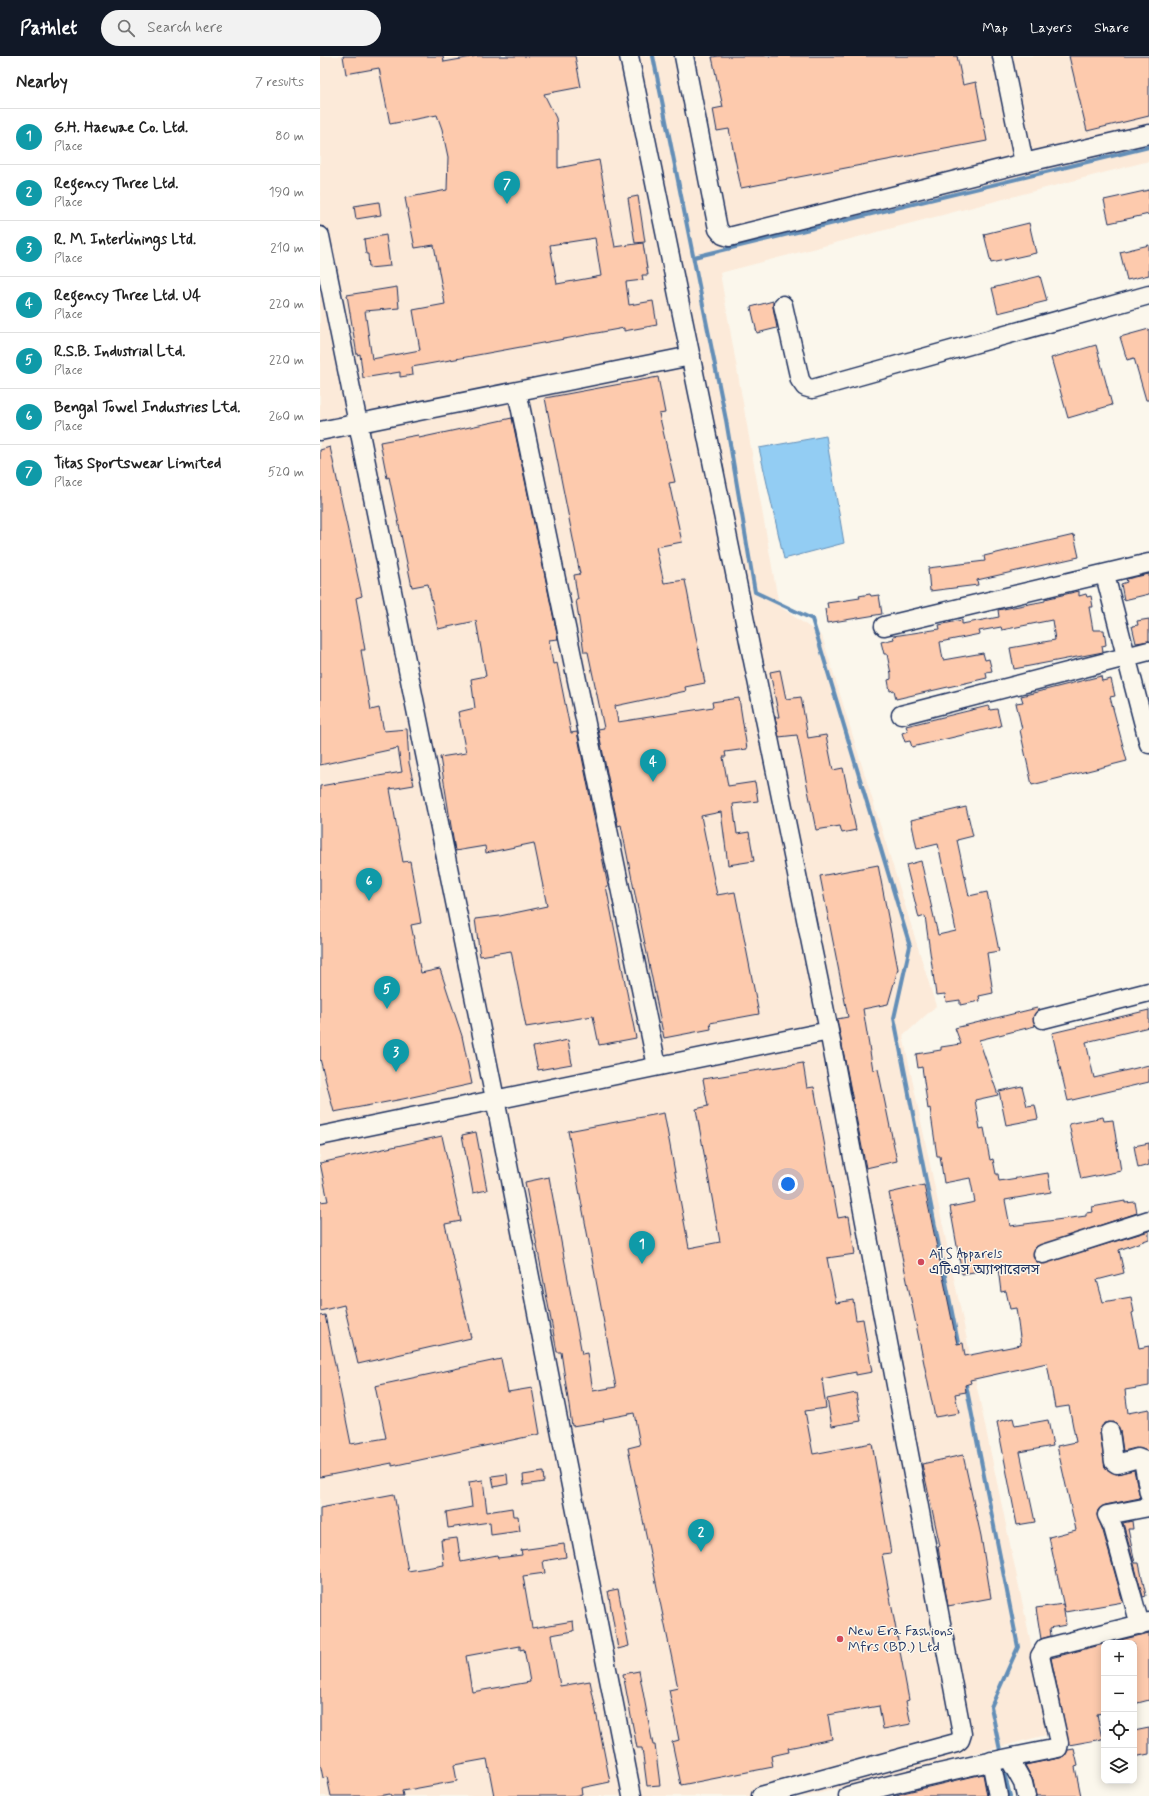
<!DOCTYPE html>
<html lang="en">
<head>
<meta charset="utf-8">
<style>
  :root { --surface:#fff; --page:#f2f2f2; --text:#222; --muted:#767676; --line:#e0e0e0; --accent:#111827 }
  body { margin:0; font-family:Mynerve,"Noto Sans Bengali",sans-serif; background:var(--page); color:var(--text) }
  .controls { position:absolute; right:12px; bottom:12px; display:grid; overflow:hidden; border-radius:8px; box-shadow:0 2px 10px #0003 }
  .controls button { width:36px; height:36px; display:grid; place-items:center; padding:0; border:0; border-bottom:1px solid var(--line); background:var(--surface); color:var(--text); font:20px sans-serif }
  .you { position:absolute; left:468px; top:1128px; width:14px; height:14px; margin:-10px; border:3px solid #fff; border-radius:50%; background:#1a73e8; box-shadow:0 0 0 6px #1a73e833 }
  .badge { display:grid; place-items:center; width:26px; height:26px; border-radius:50%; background:var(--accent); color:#fff; font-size:13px; font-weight:700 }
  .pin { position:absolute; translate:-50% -33px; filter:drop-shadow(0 1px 2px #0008) }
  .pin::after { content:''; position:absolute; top:21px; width:14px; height:12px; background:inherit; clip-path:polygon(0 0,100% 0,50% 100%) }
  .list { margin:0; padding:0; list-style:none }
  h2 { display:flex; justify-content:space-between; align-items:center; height:52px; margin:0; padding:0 16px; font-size:17px }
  h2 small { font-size:13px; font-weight:400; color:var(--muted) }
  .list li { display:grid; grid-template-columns:26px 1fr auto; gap:12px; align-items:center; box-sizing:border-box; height:56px; padding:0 16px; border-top:1px solid var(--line) }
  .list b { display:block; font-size:15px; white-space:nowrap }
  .list p { margin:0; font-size:13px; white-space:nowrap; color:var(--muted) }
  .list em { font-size:13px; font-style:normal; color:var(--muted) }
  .icon { flex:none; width:22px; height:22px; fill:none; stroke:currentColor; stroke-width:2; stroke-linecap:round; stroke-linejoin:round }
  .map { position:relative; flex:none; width:829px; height:1740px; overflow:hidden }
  header { display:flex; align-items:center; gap:24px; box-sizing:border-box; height:56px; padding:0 20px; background:var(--accent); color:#fff }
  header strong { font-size:19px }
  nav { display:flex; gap:22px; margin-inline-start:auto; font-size:14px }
  .search { width:280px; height:36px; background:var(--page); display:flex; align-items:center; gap:10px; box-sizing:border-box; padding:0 14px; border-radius:22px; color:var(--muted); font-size:15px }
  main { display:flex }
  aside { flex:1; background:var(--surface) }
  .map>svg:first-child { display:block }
</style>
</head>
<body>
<header>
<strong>Pathlet</strong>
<div class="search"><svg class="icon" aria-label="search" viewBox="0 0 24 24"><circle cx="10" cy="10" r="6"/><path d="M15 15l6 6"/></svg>Search here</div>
<nav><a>Map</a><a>Layers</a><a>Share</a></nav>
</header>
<main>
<aside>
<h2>Nearby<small>7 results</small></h2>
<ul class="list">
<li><span class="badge" style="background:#0f9aa8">1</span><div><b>G.H. Haewae Co. Ltd.</b><p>Place</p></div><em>80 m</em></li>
<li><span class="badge" style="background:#0f9aa8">2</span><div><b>Regency Three Ltd.</b><p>Place</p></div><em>190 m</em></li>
<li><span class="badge" style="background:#0f9aa8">3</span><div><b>R. M. Interlinings Ltd.</b><p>Place</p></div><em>210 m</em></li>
<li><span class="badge" style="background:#0f9aa8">4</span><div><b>Regency Three Ltd. U4</b><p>Place</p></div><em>220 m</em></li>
<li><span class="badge" style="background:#0f9aa8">5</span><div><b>R.S.B. Industrial Ltd.</b><p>Place</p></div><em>220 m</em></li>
<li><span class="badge" style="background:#0f9aa8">6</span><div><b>Bengal Towel Industries Ltd.</b><p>Place</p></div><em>260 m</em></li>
<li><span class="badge" style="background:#0f9aa8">7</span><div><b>Titas Sportswear Limited</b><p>Place</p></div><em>520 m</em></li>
</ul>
</aside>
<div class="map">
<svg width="829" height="1740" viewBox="0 0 829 1740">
  <rect width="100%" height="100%" fill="#fbf7ec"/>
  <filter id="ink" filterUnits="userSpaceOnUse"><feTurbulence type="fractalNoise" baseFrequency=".025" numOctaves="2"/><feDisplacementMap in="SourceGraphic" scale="8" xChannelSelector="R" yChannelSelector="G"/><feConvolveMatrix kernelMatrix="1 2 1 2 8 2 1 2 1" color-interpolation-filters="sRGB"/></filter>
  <g filter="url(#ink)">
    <path fill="#fcead9" d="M 0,0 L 829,0 L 829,105 L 400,217 L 459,550 L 502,580 L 616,950 L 583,980 L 730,1678 L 489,1740 L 0,1740 Z"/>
    <path fill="#93cdf3" stroke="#638eb7" d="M 506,380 L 524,487 L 464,503 L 439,392 Z"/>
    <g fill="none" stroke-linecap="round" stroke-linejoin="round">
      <path stroke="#638eb7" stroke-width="4" d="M 333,0 L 406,364 L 435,536 L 492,563 L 590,890 L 574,962 L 639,1292
        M 374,201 L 829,91
        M 645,1324 L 698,1591 L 671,1651 L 681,1699
        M 684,1717 L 690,1740"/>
    </g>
    <path fill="#fdcaad" stroke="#1b2f5e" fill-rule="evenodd" d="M 23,0 L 123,0 L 124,6 L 158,0 L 255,0 L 261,31 L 224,38 L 236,62 L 238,78 L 238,112 L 279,104 L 295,191 L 323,187 L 328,219 L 322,219 L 323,224 L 306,226 L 309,249 L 333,245 L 337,269 L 304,275 L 304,272 L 92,311 L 93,319 L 80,321 L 80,316 L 43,322 L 40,298 L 37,299 L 27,239 L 77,231 L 79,252 L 45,255 L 52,303 L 100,294 L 93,254 L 125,248 L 114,189 L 95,192 L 85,142 L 127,134 L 128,101 L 122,73 L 117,59 L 70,68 L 59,12 L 26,18 ZM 275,182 L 281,220 L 237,228 L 230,189 Z
      M 399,0 L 637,0 L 643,29 L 656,26 L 667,85 L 421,132 L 409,73 L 397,75 L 393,53 L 403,51 L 392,1 Z
      M 749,0 L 829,0 L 829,60 L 767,75 Z
      M 829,134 L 829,158 L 789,167 L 784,144 Z
      M 318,140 L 325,186 L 315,187 L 308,142 Z
      M 59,146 L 61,159 L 36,163 L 34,150 Z
      M 709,167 L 716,197 L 671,207 L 664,178 Z
      M 66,179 L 70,210 L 49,212 L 48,198 L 46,198 L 44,183 Z
      M 829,189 L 829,219 L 807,224 L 800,196 Z
      M 720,220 L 727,245 L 678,257 L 672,232 Z
      M 453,245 L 453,251 L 457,272 L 437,277 L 431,251 Z
      M 829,273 L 829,344 L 826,344 L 814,302 L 807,304 L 800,281 Z
      M 776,289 L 792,349 L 748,362 L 731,302 Z
      M 338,321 L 345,357 L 339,358 L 355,426 L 349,427 L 362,486 L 336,491 L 344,527 L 365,524 L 385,627 L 365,631 L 366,635 L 295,650 L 298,666 L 393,651 L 392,646 L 419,642 L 427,693 L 405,696 L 406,701 L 403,701 L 408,730 L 435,726 L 438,745 L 413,748 L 417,778 L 429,776 L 434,805 L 408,809 L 401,756 L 381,760 L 397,839 L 415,836 L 439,958 L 390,967 L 391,973 L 344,982 L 301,769 L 298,770 L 278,673 L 284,672 L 268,596 L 264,596 L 256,544 L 258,544 L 254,519 L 260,518 L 225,342 Z
      M 192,362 L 238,583 L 229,584 L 233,608 L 237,607 L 251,677 L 257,676 L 288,830 L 286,830 L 316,982 L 279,989 L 273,960 L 206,971 L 191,895 L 160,900 L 155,863 L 180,860 L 227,850 L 214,787 L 166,797 L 165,790 L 135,795 L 120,701 L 146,697 L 138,656 L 155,652 L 151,623 L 166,620 L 156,565 L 118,573 L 108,528 L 92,531 L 69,421 L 67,422 L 60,386 L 98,379 L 99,382 Z
      M 10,391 L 42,540 L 36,542 L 45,594 L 41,594 L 51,654 L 59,652 L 64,675 L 87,673 L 89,707 L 94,729 L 70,733 L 83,806 L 90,805 L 101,867 L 91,869 L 101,917 L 120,913 L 142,980 L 152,1028 L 83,1043 L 14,1056 L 0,1003 L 0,730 L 82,716 L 78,692 L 0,709 L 0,394 Z
      M 754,479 L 759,501 L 657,524 L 658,529 L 610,535 L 608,512 L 665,505 L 664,500 Z
      M 829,518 L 829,538 L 804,544 L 801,528 L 807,526 L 806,523 Z
      M 759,535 L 759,540 L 766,538 L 767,541 L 771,540 L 773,551 L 769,551 L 773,574 L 784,574 L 786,589 L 782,590 L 783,596 L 694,613 L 690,592 L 735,584 L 732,564 L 682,574 L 681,571 L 659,575 L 660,578 L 620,586 L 623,604 L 663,597 L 665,604 L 669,603 L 672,615 L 666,616 L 667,622 L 576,643 L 574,634 L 570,635 L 568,624 L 571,623 L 571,618 L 567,598 L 564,598 L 561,586 L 574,583 L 573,580 L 620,573 L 619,569 L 642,564 L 642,568 L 679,561 L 678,554 L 725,545 L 725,543 Z
      M 550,538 L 551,540 L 559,539 L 562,558 L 507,567 L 505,553 L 508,552 L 507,547 L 540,542 L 539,540 Z
      M 829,563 L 829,585 L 816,587 L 812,570 L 818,569 L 817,565 Z
      M 460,614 L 466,643 L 481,641 L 488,682 L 506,679 L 513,714 L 523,712 L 536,774 L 522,777 L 520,770 L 496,774 L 477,679 L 459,681 L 455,661 L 459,661 L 450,616 Z
      M 781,620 L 782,625 L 791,623 L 795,640 L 790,641 L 807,705 L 712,729 L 700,674 L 702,673 L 696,647 L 703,646 L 701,640 Z
      M 668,650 L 670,654 L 677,653 L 681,670 L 592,691 L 590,685 L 585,686 L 582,677 L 588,675 L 586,670 Z
      M 646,751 L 653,780 L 637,784 L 649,840 L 667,836 L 679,895 L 667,897 L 673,937 L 659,940 L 660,945 L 640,949 L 640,944 L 626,946 L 625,938 L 616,939 L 605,860 L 599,862 L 586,809 L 601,805 L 618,879 L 636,875 L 618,788 L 597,793 L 591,764 Z
      M 558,809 L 578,913 L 568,948 L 543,953 L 553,1014 L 558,1013 L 577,1105 L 546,1112 L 517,963 L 528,961 L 500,820 Z
      M 717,952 L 718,954 L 713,961 L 715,970 L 659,984 L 678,1039 L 655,1044 L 660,1073 L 664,1072 L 670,1104 L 673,1103 L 676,1118 L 678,1118 L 679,1125 L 728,1117 L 731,1136 L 685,1144 L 690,1170 L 766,1160 L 766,1157 L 773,1156 L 772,1151 L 805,1145 L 805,1147 L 815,1146 L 817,1157 L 716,1191 L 713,1201 L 716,1205 L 721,1208 L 829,1175 L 829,1183 L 799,1194 L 804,1217 L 777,1224 L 783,1246 L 811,1241 L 814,1256 L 812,1257 L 819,1292 L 829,1290 L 829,1330 L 805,1334 L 808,1357 L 829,1353 L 829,1396 L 816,1392 L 803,1395 L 800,1374 L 794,1366 L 784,1367 L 780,1377 L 785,1411 L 796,1418 L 814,1414 L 820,1442 L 785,1449 L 778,1454 L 777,1459 L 783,1475 L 803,1546 L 745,1556 L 729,1481 L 756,1474 L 737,1390 L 756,1386 L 749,1350 L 735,1352 L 727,1307 L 650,1324 L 651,1327 L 645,1329 L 646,1336 L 635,1338 L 639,1357 L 615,1361 L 569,1137 L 604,1129 L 637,1288 L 643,1287 L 645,1300 L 701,1289 L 696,1252 L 690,1253 L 686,1235 L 681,1236 L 678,1212 L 642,1218 L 630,1151 L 655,1146 L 650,1122 L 624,1127 L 620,1100 L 617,1100 L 610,1052 L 608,1053 L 602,1011 L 598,1012 L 596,998 L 621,994 L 621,991 L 641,988 L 635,972 Z
      M 829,954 L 829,971 L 766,986 L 774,1022 L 829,1009 L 829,1026 L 748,1045 L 732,977 Z
      M 248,984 L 252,1008 L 218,1014 L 213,991 Z
      M 483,1007 L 487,1032 L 494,1031 L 518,1162 L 529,1160 L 535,1198 L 507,1202 L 516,1247 L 533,1244 L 536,1264 L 543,1263 L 552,1316 L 536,1319 L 536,1316 L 502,1323 L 506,1352 L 485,1355 L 493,1398 L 552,1387 L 571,1497 L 562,1498 L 589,1644 L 586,1645 L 591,1668 L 563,1673 L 559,1650 L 508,1659 L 512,1683 L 468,1692 L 469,1696 L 451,1700 L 453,1711 L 361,1729 L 352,1686 L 359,1684 L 349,1634 L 358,1632 L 308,1392 L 320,1389 L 314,1357 L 283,1363 L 284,1365 L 252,1370 L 241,1296 L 237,1296 L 205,1126 L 229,1121 L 262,1298 L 267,1297 L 273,1335 L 296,1331 L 248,1075 L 344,1057 L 369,1192 L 400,1186 L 376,1053 L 388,1050 L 383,1023 Z
      M 702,1030 L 707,1050 L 715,1049 L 718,1063 L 686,1069 L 679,1035 Z
      M 783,1061 L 784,1065 L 793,1064 L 801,1115 L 761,1123 L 749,1068 Z
      M 156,1076 L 167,1134 L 153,1137 L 142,1079 Z
      M 122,1080 L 141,1165 L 125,1168 L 151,1282 L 38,1308 L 24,1249 L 0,1255 L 0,1146 L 8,1145 L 0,1107 Z
      M 829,1087 L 829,1109 L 818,1112 L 814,1090 Z
      M 5,1259 L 31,1388 L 66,1382 L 55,1330 L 181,1303 L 188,1336 L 212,1332 L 220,1378 L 72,1410 L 72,1407 L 0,1421 L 0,1260 Z
      M 536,1337 L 541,1365 L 512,1370 L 507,1343 Z
      M 693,1362 L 695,1370 L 728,1364 L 733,1390 L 700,1396 L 715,1466 L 697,1469 L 677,1366 Z
      M 643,1399 L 661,1480 L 671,1542 L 628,1550 L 618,1491 L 620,1490 L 602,1408 Z
      M 223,1416 L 224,1426 L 204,1429 L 203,1419 Z
      M 187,1418 L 188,1428 L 174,1431 L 172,1420 Z
      M 163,1424 L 167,1456 L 192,1452 L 193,1460 L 198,1460 L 200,1475 L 171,1479 L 170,1466 L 128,1472 L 126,1456 L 152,1451 L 149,1426 Z
      M 74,1438 L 88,1515 L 124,1509 L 121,1484 L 137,1482 L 141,1506 L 177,1499 L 178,1502 L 202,1499 L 201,1494 L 244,1488 L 246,1501 L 223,1505 L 225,1517 L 203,1520 L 212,1572 L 253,1565 L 254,1575 L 231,1579 L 240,1630 L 270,1625 L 290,1726 L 261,1732 L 262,1738 L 254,1740 L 174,1740 L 167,1703 L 134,1709 L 137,1725 L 82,1735 L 83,1740 L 71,1740 L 70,1738 L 58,1740 L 11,1740 L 7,1721 L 3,1722 L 0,1707 L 0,1452 ZM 200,1590 L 200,1594 L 204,1593 L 210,1626 L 152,1636 L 146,1600 Z
      M 812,1465 L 813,1473 L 808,1473 L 815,1507 L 819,1507 L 826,1540 L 823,1541 L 803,1467 Z
      M 298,1533 L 309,1590 L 298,1593 L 288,1535 Z
      M 743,1548 L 746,1569 L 730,1572 L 731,1580 L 721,1583 L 716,1552 Z
      M 829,1577 L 829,1644 L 814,1648 L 814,1587 L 788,1587 Z
      M 784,1588 L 784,1657 L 777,1658 L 782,1683 L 749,1689 L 731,1602 Z
      M 319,1615 L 333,1689 L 335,1689 L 340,1729 L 327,1730 L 322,1692 L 317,1692 L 303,1618 Z
      M 829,1672 L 829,1698 L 814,1701 L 814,1675 Z
      M 754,1693 L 758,1710 L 755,1711 L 761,1740 L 716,1740 L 713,1724 L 705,1709 L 740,1702 L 745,1700 L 748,1694 Z
      M 663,1718 L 667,1740 L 573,1740 L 583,1737 Z"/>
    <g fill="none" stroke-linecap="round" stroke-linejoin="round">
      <defs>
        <path id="minor" d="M 309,0 L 509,975 L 642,1678 L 640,1684 L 636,1687 L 441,1740
          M 364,0 L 398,173 L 403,179 L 409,181 L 704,107 L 829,78
          M 682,0 L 704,107
          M 0,180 L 175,1043 L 312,1740
          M 463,249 L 480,324 L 485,331 L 492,333 L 829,239
          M 197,335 L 337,1010
          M 0,375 L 371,300
          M 785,519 L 829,688
          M 564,570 L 829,507
          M 581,659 L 829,595
          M 723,963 L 829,936
          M 0,1080 L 509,975
          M 723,1198 L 829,1164
          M 790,1376 L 794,1406 L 797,1408 L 818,1402 L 823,1404 L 829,1437
          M 820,1569 L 793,1471 L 787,1459 L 829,1451
          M 689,1702 L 703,1727 L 706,1740
          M 671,1705 L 678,1740
          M 528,1740 C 598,1721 667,1706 738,1692 L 739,1687 L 720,1600 L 725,1592 L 829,1566"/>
      </defs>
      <use href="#minor" stroke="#1b2f5e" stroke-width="21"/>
      <use href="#minor" stroke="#fbf7ec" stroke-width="18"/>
    </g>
  </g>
  <g fill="#d1495b" stroke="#fbf7ec" stroke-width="1.5">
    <circle cx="601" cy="1206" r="4"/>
    <circle cx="520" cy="1583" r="4"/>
  </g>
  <g text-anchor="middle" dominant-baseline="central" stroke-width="3" stroke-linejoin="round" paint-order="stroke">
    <g font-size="14" fill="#1b2f5e" stroke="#fbf7ec" text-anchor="start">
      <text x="609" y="1198">ATS Apparels<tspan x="609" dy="16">এটিএস অ্যাপারেলস</tspan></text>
      <text x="528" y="1575">New Era Fashions<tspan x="528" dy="16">Mfrs (BD.) Ltd</tspan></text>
    </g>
  </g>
</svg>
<div class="controls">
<button>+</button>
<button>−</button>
<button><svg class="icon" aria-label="locate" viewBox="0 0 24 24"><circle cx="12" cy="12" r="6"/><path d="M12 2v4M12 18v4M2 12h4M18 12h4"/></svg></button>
<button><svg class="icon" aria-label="layers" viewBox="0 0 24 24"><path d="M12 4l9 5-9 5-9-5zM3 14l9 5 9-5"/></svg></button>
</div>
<div class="you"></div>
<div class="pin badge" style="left:322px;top:1208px;background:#0f9aa8">1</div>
<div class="pin badge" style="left:381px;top:1496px;background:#0f9aa8">2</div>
<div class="pin badge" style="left:76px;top:1016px;background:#0f9aa8">3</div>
<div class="pin badge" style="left:333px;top:726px;background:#0f9aa8">4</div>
<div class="pin badge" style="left:67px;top:953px;background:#0f9aa8">5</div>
<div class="pin badge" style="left:49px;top:845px;background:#0f9aa8">6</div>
<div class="pin badge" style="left:187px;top:148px;background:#0f9aa8">7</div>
</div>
</main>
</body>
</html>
